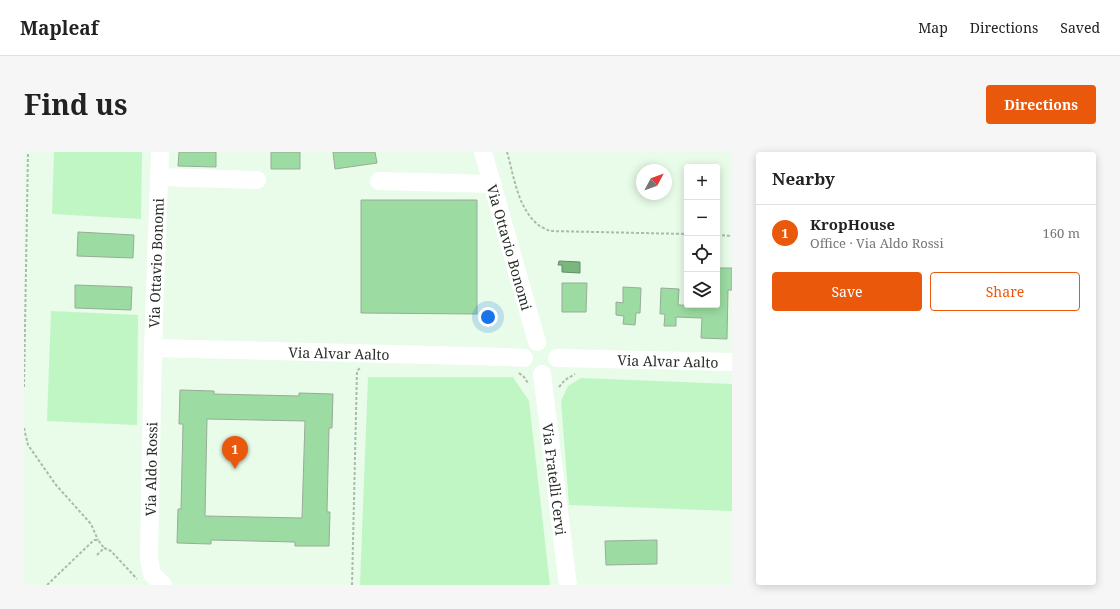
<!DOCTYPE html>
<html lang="en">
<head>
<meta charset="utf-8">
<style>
  :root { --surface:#fff; --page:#f6f6f6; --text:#222; --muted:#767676; --line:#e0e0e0; --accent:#ea580c }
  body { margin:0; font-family:"Noto Serif",serif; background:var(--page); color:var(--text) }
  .controls { position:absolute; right:12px; top:12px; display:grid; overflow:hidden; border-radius:4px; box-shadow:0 2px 10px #0003 }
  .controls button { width:36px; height:36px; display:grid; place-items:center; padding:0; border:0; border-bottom:1px solid var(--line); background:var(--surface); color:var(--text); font:20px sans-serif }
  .compass { position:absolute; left:612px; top:12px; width:36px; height:36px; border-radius:50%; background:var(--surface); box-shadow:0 2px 10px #0003; rotate:49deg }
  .you { position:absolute; left:464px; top:165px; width:14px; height:14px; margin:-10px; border:3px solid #fff; border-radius:50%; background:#1a73e8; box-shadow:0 0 0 6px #1a73e833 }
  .badge { display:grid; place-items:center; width:26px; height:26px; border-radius:50%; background:var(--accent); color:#fff; font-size:13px; font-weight:700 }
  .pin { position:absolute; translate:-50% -33px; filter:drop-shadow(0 1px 2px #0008) }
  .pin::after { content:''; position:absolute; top:21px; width:14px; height:12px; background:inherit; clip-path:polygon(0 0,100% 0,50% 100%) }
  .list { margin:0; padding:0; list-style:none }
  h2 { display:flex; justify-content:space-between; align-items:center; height:52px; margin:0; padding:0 16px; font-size:17px }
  h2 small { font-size:13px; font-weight:400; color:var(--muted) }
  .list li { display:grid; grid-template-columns:26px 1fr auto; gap:12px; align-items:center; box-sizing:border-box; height:56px; padding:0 16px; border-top:1px solid var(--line) }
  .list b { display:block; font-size:15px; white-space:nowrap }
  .list p { margin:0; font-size:13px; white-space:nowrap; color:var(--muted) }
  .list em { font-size:13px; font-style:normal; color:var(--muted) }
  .actions { display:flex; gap:8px; padding:12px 16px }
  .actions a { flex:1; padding:9px 0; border:1px solid var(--accent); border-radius:4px; text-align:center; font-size:14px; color:var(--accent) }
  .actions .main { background:var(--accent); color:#fff }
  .icon { flex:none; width:22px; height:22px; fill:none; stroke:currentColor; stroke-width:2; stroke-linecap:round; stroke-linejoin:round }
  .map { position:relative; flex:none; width:708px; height:433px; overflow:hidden; border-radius:4px }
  header { display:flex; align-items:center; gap:24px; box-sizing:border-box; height:56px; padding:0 20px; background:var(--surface); border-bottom:1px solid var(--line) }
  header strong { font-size:19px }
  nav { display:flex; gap:22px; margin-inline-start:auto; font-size:14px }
  .intro { display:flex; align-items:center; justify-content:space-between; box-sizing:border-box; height:96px; padding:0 24px }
  h1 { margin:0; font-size:28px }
  .button { padding:10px 18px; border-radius:4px; background:var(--accent); color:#fff; font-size:14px; font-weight:700 }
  main { display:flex; gap:24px; padding:0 24px }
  aside { flex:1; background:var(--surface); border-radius:4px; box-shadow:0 2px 10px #0003 }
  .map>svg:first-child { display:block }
</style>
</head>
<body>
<header>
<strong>Mapleaf</strong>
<nav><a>Map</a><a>Directions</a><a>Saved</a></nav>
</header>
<div class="intro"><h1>Find us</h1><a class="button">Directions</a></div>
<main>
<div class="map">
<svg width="708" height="433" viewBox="0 0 708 433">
  <rect width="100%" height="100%" fill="#e8fce9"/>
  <path fill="#c0f6c3" d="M 30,0 L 118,0 L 117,67 L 28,62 Z
    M 27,159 L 114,163 L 113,273 L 23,269 Z
    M 344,225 L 489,225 L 505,249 L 526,433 L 336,433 Z
    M 557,226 L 708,232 L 708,359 L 545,353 L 537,249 L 544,234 Z"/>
  <path fill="#79b77e" stroke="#608e64" d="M 535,109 L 556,110 L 556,121 L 538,120 L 538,113 L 534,113 Z"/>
  <path fill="#9cdba1" stroke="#98ac99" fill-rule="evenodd" d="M 155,0 L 192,0 L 192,15 L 154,14 Z
    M 247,0 L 276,0 L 276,17 L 247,17 Z
    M 309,0 L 351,0 L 353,11 L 311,17 Z
    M 337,48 L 453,48 L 453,162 L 337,161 Z
    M 54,80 L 110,83 L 109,106 L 53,104 Z
    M 693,116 L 708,116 L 708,138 L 704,138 L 703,187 L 677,186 L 678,166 L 652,165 L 652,174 L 640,174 L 641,162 L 636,162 L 637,136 L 655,137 L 654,153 L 693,154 Z
    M 538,131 L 563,131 L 562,160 L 538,160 Z
    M 51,133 L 108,135 L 107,158 L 51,156 Z
    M 599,135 L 617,136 L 616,161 L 612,161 L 611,173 L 599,172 L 600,164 L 592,163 L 592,150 L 599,151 Z
    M 156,238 L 190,239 L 190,242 L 275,244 L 275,241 L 309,242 L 308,276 L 305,276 L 303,360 L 306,360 L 305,394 L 271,394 L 271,390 L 187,388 L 187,392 L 153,391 L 154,357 L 157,357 L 159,272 L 155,272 ZM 183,267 L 281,269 L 278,366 L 181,364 Z
    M 633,388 L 633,412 L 582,413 L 581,389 Z"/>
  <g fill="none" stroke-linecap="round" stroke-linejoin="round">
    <path stroke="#aabbab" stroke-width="2" stroke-dasharray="3 2" stroke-linecap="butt" d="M 483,0 C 490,24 493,53 512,71 C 516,75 522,77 526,79 L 663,82
      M 693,83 L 708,84
      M 495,221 L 500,225 L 504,231
      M 0,235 L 4,0
      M 535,235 L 541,228 L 551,222
      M 0,276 L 4,293 L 32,333 L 67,372 L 74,388
      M 73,403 L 80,396 L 87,399 L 113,427
      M 23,433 L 70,388 L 74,388 L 80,396
      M 328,433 L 333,219 L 336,216"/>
    <g stroke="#fff" stroke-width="18">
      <path d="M 136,0 L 129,196 L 125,406 L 128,422 L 139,433"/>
      <path id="s1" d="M 459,0 L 513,190"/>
      <path d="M 135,25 L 233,28"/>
      <path d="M 355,29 L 468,32"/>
      <path id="s2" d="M 129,196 L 484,205 L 500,206"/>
      <path id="s3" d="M 533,206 L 708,210"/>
      <path id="s4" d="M 518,222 L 544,433"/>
    </g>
  </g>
  <g text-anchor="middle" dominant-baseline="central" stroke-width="3.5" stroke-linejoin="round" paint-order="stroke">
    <g font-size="14" fill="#262e27" stroke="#fff">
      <text stroke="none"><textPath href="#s1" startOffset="99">Via Ottavio Bonomi</textPath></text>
      <text transform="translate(132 111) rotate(-88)">Via Ottavio Bonomi</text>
      <text stroke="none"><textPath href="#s2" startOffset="186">Via Alvar Aalto</textPath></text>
      <text stroke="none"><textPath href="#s3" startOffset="111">Via Alvar Aalto</textPath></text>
      <text transform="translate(127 317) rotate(-89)">Via Aldo Rossi</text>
      <text stroke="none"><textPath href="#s4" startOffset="106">Via Fratelli Cervi</textPath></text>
    </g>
  </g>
</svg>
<div class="controls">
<button>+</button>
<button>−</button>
<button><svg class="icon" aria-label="locate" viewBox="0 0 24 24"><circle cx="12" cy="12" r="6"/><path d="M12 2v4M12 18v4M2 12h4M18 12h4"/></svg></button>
<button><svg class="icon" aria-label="layers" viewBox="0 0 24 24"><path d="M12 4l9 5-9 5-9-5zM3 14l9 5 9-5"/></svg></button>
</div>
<svg class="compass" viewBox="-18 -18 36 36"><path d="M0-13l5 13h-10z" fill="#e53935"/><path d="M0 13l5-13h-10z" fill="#767676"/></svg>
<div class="you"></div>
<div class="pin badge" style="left:211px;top:317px">1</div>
</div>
<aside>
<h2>Nearby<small></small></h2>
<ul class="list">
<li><span class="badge">1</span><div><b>KropHouse</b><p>Office · Via Aldo Rossi</p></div><em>160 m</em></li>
</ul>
<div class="actions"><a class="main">Save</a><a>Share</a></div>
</aside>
</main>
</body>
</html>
